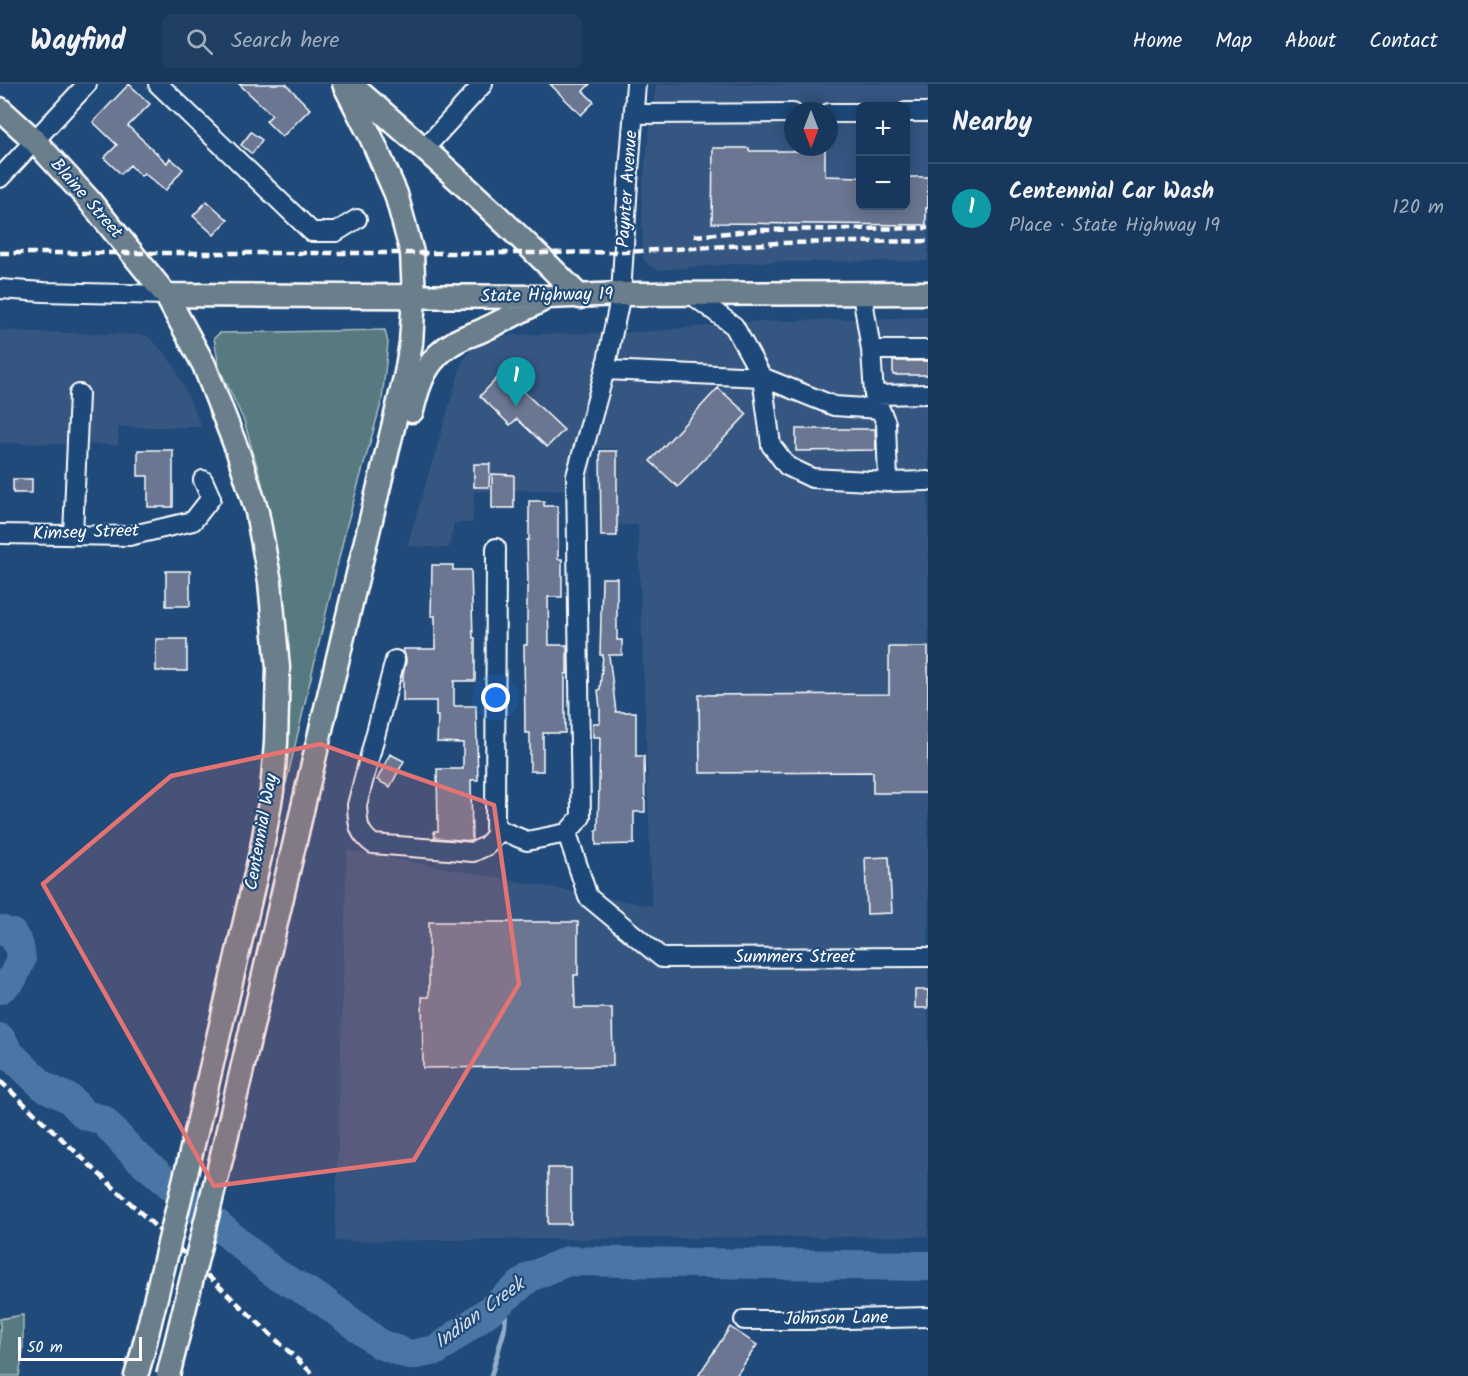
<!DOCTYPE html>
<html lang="en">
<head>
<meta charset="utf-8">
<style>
  :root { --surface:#17385c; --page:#203f62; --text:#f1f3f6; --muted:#9eacbb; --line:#365272; --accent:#ff9aa2 }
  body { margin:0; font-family:Kalam,sans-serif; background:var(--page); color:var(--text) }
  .controls { position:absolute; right:18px; top:18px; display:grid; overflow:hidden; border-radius:9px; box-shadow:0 3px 15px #0003 }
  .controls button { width:54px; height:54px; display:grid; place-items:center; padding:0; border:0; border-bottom:2px solid var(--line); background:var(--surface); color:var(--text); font:30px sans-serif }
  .compass { position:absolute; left:784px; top:18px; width:54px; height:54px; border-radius:50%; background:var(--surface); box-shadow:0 3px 15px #0003; rotate:180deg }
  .scale { position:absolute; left:18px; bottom:15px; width:124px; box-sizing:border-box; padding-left:6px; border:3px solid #fff; border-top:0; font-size:16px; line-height:21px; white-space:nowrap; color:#fff; -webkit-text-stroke:4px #1f4a7a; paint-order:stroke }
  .you { position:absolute; left:496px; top:614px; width:21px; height:21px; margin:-15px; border:4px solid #fff; border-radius:50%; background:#1a73e8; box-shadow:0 0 0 9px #1a73e833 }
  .badge { display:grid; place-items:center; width:39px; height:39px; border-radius:50%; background:var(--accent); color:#fff; font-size:20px; font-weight:700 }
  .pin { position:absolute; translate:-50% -50px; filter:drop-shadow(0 2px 3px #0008) }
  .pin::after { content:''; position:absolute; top:32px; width:21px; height:18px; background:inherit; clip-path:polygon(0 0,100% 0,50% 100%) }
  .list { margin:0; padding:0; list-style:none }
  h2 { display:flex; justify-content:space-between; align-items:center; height:78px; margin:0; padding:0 24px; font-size:26px }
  h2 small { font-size:20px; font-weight:400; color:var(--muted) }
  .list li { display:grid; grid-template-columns:39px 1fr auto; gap:18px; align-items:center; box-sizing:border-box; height:90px; padding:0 24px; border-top:2px solid var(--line) }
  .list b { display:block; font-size:22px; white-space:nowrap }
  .list p { margin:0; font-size:20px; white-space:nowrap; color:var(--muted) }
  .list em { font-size:20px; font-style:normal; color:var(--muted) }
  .icon { flex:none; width:33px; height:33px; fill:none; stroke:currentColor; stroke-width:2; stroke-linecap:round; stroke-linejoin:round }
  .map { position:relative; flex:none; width:928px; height:1292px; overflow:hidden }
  header { display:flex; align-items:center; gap:36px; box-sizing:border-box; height:84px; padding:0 30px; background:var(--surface); border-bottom:2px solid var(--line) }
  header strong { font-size:28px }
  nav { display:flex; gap:33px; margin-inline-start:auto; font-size:21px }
  .search { width:420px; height:54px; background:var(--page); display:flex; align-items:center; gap:15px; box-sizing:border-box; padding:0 21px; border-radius:9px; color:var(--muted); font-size:22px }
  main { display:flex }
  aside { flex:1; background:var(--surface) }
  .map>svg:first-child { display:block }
</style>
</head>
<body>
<header>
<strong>Wayfind</strong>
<div class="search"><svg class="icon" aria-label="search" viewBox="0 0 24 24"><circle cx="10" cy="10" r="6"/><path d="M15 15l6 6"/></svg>Search here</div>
<nav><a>Home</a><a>Map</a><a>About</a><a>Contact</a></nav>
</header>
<main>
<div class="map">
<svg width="928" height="1292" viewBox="0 0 928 1292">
  <rect width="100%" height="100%" fill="#1f4a7a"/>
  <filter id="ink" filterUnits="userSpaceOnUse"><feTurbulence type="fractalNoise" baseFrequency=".0167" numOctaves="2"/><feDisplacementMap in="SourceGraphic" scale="12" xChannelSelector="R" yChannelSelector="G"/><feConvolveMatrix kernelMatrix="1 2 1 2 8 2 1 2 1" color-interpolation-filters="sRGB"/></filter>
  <g filter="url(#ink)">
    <path fill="#365781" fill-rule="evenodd" d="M 656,0 L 928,0 L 928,177 L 756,178 L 659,186 L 650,182 L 643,175 L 642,107 L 647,66 ZM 860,22 L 906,22 L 906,122 L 860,122 ZM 793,27 L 829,27 L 829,63 L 793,63 Z
      M 928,233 L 928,1152 L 335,1157 L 347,766 L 652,822 L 638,441 L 618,441 L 617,364 L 592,364 L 592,405 L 474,407 L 473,439 L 454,439 L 449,464 L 407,462 L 462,279 L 477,256 L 515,251 L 644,248 L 748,238 Z
      M 0,246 L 31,248 L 146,251 L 162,266 L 174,282 L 202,343 L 118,343 L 118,361 L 0,359 Z"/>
    <path fill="#577a7f" stroke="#abbcbf" stroke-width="1.5" d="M 385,246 L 388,259 L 382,316 L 346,444 L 286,700 L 289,597 L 281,491 L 262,399 L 244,337 L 219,283 L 214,254 L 220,249 Z
      M 23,1231 L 23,1268 L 19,1292 L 0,1292 L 0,1235 Z"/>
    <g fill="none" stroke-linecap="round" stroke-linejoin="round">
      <path stroke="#92adc9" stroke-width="5" d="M 491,1292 L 504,1247 L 508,1211"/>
      <path stroke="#4a76a5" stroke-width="30" d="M 0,846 L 12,850 L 19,862 L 21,875 L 12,895 L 0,905
        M 0,954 L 10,970 L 43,1002 L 70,1015 L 85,1031 L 103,1036 L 133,1069 L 273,1188 L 323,1217 L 380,1260 L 410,1271 L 437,1266 L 494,1223 L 530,1193 L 568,1177 L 629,1178 L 928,1182"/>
    </g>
    <path fill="#6b7692" stroke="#fff" stroke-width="1.5" d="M 129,0 L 150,20 L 128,42 L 167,79 L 170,74 L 183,85 L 165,107 L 144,89 L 141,92 L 130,81 L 121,90 L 104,74 L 117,61 L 93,38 Z
      M 239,0 L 286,0 L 310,25 L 282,53 L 266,37 L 272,31 Z
      M 550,0 L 590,0 L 583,7 L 594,18 L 581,31 Z
      M 251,48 L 262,56 L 252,70 L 241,61 Z
      M 713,64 L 749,64 L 749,67 L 806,67 L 806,65 L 825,65 L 825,92 L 861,93 L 861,122 L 906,122 L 906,93 L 928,93 L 928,124 L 926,124 L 926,141 L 712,139 Z
      M 207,117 L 228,136 L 214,151 L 193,132 Z
      M 893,277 L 928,277 L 928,291 L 893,291 Z
      M 503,288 L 564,346 L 547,363 L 517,335 L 510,341 L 480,312 Z
      M 718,304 L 747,330 L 678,403 L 650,377 Z
      M 796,345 L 875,345 L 876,366 L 796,367 Z
      M 138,366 L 173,366 L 173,423 L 148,423 L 148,392 L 138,392 Z
      M 600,367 L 617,367 L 617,452 L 601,452 Z
      M 474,380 L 490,380 L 489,403 L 474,403 Z
      M 492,390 L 514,391 L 514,424 L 492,424 Z
      M 13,395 L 32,395 L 32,409 L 13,409 Z
      M 529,417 L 544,417 L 544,422 L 558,422 L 558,475 L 562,475 L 562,513 L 548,513 L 549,561 L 567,561 L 567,590 L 565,590 L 565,649 L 543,649 L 543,687 L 530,687 L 530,649 L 525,649 L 524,561 L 527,561 L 527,503 L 528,503 L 527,456 L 529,456 Z
      M 432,481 L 453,481 L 453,486 L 471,486 L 473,554 L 475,554 L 475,597 L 454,597 L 454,622 L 476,622 L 478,696 L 471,696 L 472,756 L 471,757 L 435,754 L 434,747 L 438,747 L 437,685 L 463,685 L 463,659 L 437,658 L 438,632 L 436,632 L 436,617 L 403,617 L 403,591 L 406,578 L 406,574 L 403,565 L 435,565 L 435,532 L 431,532 Z
      M 166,487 L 190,487 L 190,522 L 166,522 Z
      M 602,494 L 617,494 L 617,556 L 622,556 L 622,571 L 609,571 L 616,628 L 636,628 L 636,672 L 644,672 L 645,728 L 634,728 L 634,760 L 596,761 L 596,746 L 598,746 L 600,653 L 593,653 L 593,639 L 600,639 L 600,624 L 598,606 L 600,605 L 603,571 L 600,571 Z
      M 156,555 L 187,555 L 187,587 L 156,587 Z
      M 889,563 L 928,563 L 928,709 L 873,709 L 873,688 L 700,689 L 699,611 L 889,610 Z
      M 390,670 L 404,677 L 390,703 L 377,696 Z
      M 889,773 L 892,829 L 867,830 L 865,774 Z
      M 429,838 L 578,838 L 578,891 L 574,891 L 575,924 L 612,924 L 613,982 L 423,984 L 422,913 L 429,913 Z
      M 915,906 L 928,906 L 928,924 L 915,924 Z
      M 548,1084 L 571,1084 L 571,1140 L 548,1140 Z
      M 730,1243 L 757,1261 L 736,1292 L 698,1292 Z"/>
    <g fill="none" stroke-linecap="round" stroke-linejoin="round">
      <defs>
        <path id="minor" d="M 158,0 L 312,148 L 336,148 L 357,135
          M 906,28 L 928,28
          M 829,29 L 860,29
          M 634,30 L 793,29
          M 425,64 L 483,0
          M 0,94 L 87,0
          M 0,205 L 43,208 L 166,211
          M 862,209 L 871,266 L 928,266
          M 691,210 L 734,242 L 762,293 L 771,361 L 787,382 L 812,394 L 888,398
          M 871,266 L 874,311 L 928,310
          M 605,286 L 762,293 L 834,322 L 880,325
          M 874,311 L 886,339 L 888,398 L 928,397
          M 0,450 L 129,452 L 193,437 L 211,414 L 203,396
          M 73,451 L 79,310
          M 496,464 L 495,744 L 527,757 L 567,749 L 581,733 L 576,392 L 605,286 L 621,210 L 628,99 L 636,0
          M 395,576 L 357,721 C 358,739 357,748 373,760 L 473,768 L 486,762 L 501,746
          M 567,749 L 588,813 L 662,874 L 928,873
          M 744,1236 L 807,1236 L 928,1233"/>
        <path id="major" d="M 350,0 C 429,68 507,138 580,213
          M 0,25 L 34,56 L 88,115 L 166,211 L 204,281 L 238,368 L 257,428 L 270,498 L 278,584 L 276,659 L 272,707 L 262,764 L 198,1040
          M 166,211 L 548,213 L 621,210 L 928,209
          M 412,327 C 419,297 427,274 455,258 C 464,252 476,250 485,245 C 505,236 525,225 544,215
          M 224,1063 L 325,628 L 406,289 L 411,259 L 414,213 L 412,169 L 396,110 L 371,53 L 344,0
          M 136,1292 L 141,1275"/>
      </defs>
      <use href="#minor" stroke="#fff" stroke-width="22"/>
      <use href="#major" stroke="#fff" stroke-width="27"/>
      <use href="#minor" stroke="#1f4a7a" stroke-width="18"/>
      <use href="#major" stroke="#6b7e8b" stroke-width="22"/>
      <path stroke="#fff" stroke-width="4.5" stroke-dasharray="9 4.5" stroke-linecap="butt" d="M 694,152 L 761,146 L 928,144
        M 0,169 L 538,169 L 624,168 L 780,159 L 928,157
        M 0,997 L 315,1292"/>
      <defs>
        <path id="major-bridge" d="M 141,1275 L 198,1040
          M 168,1292 L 224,1063"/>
      </defs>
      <use href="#major-bridge" stroke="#fff" stroke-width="27" stroke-linecap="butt"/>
      <use href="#major-bridge" stroke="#6b7e8b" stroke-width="22"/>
    </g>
  </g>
  <path fill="#e47373" fill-opacity="0.2" stroke="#e47373" stroke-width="4.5" stroke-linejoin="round" d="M 320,660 L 494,721 L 519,900 L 414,1076 L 214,1102 L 43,800 L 171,692 Z"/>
  <g text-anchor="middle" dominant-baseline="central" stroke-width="4.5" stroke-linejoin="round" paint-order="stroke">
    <g font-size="18" fill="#fff" stroke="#1f4a7a">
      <text transform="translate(628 105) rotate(-86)">Paynter Avenue</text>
      <text transform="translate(86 115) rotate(49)">Blaine Street</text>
      <text transform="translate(547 212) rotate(-1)">State Highway 19</text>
      <text transform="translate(86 449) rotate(-2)">Kimsey Street</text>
      <text transform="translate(262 748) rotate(-80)">Centennial Way</text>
      <text x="795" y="873">Summers Street</text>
      <text transform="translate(836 1235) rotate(-1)">Johnson Lane</text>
    </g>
    <g font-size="20" font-style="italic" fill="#d2dde8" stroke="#1f4a7a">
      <text transform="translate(480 1230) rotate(-36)">Indian Creek</text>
    </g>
  </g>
</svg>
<div class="controls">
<button>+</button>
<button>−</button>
</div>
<svg class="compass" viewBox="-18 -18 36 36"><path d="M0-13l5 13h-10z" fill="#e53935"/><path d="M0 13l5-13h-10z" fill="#9eacbb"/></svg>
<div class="scale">50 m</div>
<div class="you"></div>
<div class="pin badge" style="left:516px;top:323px;background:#0f9aa8">1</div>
</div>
<aside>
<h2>Nearby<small></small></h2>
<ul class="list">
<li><span class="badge" style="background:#0f9aa8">1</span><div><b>Centennial Car Wash</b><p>Place · State Highway 19</p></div><em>120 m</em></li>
</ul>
</aside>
</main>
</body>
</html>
